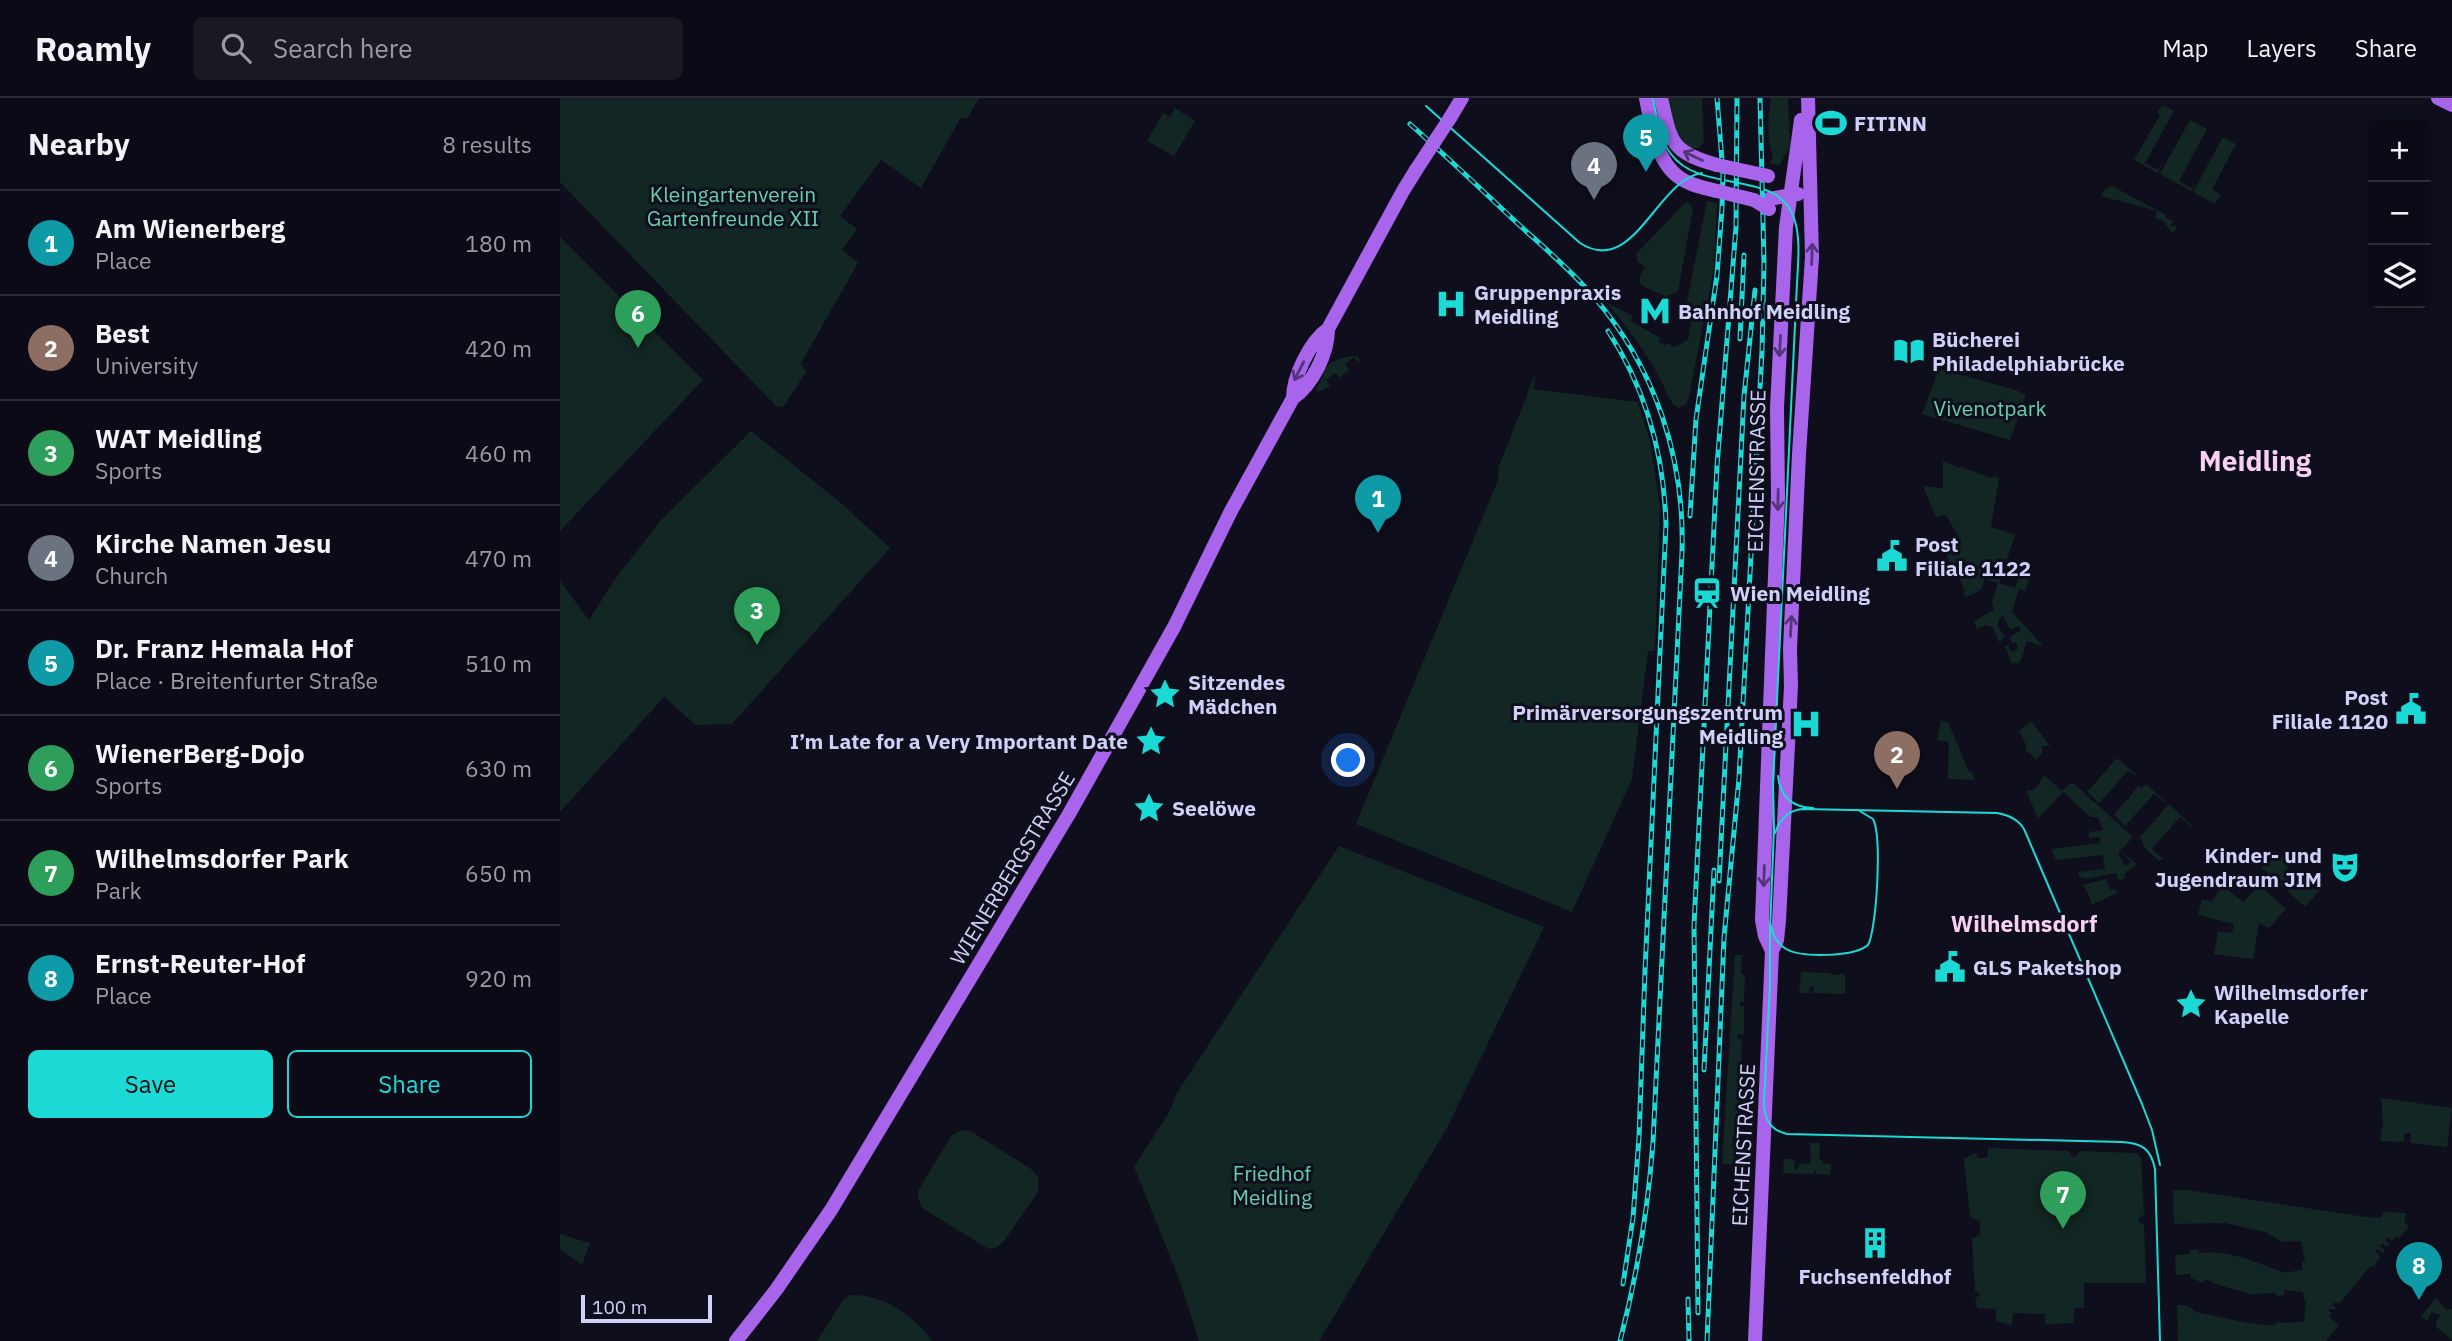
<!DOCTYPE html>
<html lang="en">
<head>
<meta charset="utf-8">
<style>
  :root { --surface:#0b0a16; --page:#191823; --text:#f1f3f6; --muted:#9a9aa1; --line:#2b2b35; --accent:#1bdad6 }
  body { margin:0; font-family:"IBM Plex Sans",sans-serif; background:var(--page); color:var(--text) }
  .controls { position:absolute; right:21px; top:21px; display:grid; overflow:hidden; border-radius:10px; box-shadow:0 4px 18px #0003 }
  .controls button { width:63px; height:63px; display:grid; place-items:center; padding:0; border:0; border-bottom:2px solid var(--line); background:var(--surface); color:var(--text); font:35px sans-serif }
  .scale { position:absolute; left:21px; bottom:18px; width:131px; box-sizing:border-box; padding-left:7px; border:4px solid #d0d0f9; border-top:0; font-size:19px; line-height:24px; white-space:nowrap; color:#d0d0f9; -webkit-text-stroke:5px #0f0e1d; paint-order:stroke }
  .you { position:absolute; left:789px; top:663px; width:24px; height:24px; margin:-18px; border:5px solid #fff; border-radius:50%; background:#1a73e8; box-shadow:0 0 0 10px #1a73e833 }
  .badge { display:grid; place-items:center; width:46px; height:46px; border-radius:50%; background:var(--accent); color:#fff; font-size:23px; font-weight:700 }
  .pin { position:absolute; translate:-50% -58px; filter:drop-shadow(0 2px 4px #0008) }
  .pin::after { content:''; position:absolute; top:37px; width:24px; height:21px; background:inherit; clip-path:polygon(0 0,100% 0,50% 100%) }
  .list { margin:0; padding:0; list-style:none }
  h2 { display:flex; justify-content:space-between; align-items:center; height:91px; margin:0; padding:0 28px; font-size:30px }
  h2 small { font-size:23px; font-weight:400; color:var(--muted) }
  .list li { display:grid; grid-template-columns:46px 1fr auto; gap:21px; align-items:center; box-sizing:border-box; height:105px; padding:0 28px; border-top:2px solid var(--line) }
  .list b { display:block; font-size:26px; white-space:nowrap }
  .list p { margin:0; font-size:23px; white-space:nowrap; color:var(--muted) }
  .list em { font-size:23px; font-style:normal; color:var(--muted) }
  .actions { display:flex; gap:14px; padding:21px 28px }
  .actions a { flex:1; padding:16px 0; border:2px solid var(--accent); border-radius:10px; text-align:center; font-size:24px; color:var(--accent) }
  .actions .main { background:var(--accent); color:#111 }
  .icon { flex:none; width:38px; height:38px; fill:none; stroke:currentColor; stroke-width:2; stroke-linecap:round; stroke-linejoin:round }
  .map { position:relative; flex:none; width:1892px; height:1243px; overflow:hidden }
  header { display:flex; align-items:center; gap:42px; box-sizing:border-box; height:98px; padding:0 35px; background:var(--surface); border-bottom:2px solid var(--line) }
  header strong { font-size:33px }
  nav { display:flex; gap:38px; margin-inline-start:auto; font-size:24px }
  .search { width:490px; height:63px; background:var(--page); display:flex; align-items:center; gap:18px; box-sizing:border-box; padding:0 24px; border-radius:10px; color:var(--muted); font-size:26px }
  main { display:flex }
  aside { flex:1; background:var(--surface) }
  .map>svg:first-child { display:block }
</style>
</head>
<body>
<header>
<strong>Roamly</strong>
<div class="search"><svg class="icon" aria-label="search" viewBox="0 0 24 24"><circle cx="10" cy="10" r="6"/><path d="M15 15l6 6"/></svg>Search here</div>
<nav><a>Map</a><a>Layers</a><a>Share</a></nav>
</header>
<main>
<aside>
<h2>Nearby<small>8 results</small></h2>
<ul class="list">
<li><span class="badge" style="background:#0f9aa8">1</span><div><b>Am Wienerberg</b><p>Place</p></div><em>180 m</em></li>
<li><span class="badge" style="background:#8d6e63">2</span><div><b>Best</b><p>University</p></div><em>420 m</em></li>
<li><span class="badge" style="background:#2e9e5b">3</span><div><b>WAT Meidling</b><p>Sports</p></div><em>460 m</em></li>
<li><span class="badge" style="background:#6b7280">4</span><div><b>Kirche Namen Jesu</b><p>Church</p></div><em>470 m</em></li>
<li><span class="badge" style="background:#0f9aa8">5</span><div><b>Dr. Franz Hemala Hof</b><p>Place · Breitenfurter Straße</p></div><em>510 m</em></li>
<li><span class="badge" style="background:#2e9e5b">6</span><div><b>WienerBerg-Dojo</b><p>Sports</p></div><em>630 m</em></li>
<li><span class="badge" style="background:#2e9e5b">7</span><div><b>Wilhelmsdorfer Park</b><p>Park</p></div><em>650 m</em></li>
<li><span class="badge" style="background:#0f9aa8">8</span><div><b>Ernst-Reuter-Hof</b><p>Place</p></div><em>920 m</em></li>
</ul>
<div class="actions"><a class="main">Save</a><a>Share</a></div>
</aside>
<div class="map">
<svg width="1892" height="1243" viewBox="0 0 1892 1243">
  <rect width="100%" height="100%" fill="#0f0e1d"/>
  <path fill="#122623" d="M 0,0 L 419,0 L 408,20 L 400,21 L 361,90 L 321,62 L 280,118 L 297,131 L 282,152 L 298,165 L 241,265 L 246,274 L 224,308 L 217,309 L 0,84 Z
    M 1106,0 L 1142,0 L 1144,44 L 1139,50 L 1131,50 L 1119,44 Z
    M 1211,0 L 1228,0 L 1230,50 L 1219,67 L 1210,66 L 1213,57 C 1206,40 1208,19 1211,0 Z
    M 1603,7 L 1614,13 L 1585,65 L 1598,72 L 1602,65 L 1598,75 L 1574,62 L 1600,17 L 1597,14 Z
    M 615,10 L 635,23 L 614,58 L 587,43 L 603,15 L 610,19 Z
    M 1630,22 L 1647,31 L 1619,83 L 1631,90 L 1636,84 L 1631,93 L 1600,76 Z
    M 1663,39 L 1676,46 L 1652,91 L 1661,97 L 1655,106 L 1633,94 Z
    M 1552,88 L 1606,117 L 1605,119 L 1613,123 L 1610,128 L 1617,128 L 1613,135 L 1603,123 L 1595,120 L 1597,113 L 1541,98 L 1544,92 Z
    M 1147,103 L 1157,105 L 1154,170 L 1129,299 L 1126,306 L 1119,310 C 1109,306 1106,292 1101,283 C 1086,254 1068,230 1047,205 L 1073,218 L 1071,223 L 1100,240 L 1099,244 L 1104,247 L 1107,245 L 1114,249 L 1128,242 L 1133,212 L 1127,203 Z
    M 1128,104 L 1133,111 L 1118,193 L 1106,199 L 1081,187 L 1079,181 L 1085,168 L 1077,164 L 1077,155 L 1124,106 Z
    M 0,139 L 143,282 L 0,433 Z
    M 791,258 L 797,258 L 800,262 L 798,264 L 794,259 L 785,266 L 789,272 L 779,280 L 775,275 L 766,282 L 770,288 L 758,294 L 756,291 C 769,271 759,265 791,258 Z
    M 1382,272 L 1456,292 L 1466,297 L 1450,342 L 1362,316 L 1378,273 Z
    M 976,274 L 973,291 L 1078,304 L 1090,343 L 1100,409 L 1095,553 L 1088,553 L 1072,681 L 1012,814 L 796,726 L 938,382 L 939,368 Z
    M 191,333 L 281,405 L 330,450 L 172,626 L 136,627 L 104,599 L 0,714 L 0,483 L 29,522 L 55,481 L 101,422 Z
    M 1383,363 L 1399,370 L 1400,368 L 1431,380 L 1433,378 L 1439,380 L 1431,429 L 1455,437 L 1439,485 L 1455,490 L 1460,476 L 1470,479 L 1465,493 L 1459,491 L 1452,514 L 1484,549 L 1467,543 L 1461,562 L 1457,566 L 1455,564 L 1452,565 L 1445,549 L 1448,547 L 1451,554 L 1458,551 L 1456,544 L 1452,545 L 1450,539 L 1461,532 L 1459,528 L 1450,531 L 1443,518 L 1440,519 L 1437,527 L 1445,539 L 1439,544 L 1433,530 L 1426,527 L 1417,531 L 1414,523 L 1434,512 L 1432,504 L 1438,485 L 1425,481 L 1421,492 L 1406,499 L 1403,495 L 1405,493 L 1397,476 L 1394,476 L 1383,448 L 1400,442 L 1386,417 L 1376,419 L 1363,388 L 1383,390 Z
    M 1381,623 L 1388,624 L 1409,674 L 1412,674 L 1415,682 L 1388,681 L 1389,644 L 1377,642 Z
    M 1471,623 L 1490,648 L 1482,648 L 1482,655 L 1475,663 L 1474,659 L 1466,652 L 1466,647 L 1459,633 Z
    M 1557,660 L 1580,680 L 1568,673 L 1539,705 L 1527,694 Z
    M 1484,677 L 1502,693 L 1512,684 L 1573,739 L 1558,755 L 1565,768 L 1571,764 L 1563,755 L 1577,766 L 1564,776 L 1565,780 L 1559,783 L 1556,775 L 1525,781 L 1524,779 L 1520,780 L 1518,774 L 1545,771 L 1543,757 L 1496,762 L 1491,751 L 1540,745 L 1540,739 L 1529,740 L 1529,734 L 1543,732 L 1538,719 L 1531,719 L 1503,694 L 1478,721 L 1466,692 L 1471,693 L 1477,689 Z
    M 1586,686 L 1606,704 L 1605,705 L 1594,696 L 1565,728 L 1554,717 L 1567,701 L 1569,702 L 1569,699 L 1579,688 L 1582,690 Z
    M 1609,706 L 1631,727 L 1631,729 L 1620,719 L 1592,751 L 1603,761 L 1599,763 L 1584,749 L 1580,739 L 1593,724 L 1596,724 L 1595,722 Z
    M 779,748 L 984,829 L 887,1030 L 759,1243 L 639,1243 L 621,1186 L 574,1069 L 608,1016 L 618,993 Z
    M 1717,753 L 1730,763 L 1725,776 L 1746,789 L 1760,792 L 1745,809 L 1702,770 Z
    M 1546,781 L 1551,793 L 1555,791 L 1557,795 L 1531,807 L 1531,802 L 1523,787 Z
    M 1699,787 L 1726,811 L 1709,830 L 1699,825 L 1693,861 L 1654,856 L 1658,833 L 1672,835 L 1674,826 L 1638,817 L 1642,801 L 1651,804 L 1663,788 L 1683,804 Z
    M 1175,857 L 1182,857 L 1181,876 L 1185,877 L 1184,902 L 1186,904 L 1180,904 L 1180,908 L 1184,909 L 1184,937 L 1178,936 L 1177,940 L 1182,941 L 1181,967 L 1183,967 L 1178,969 L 1178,971 L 1182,972 L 1180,973 L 1179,1001 L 1176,1001 L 1179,1003 L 1176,1037 L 1173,1037 L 1172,1050 L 1192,1051 L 1191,1067 L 1162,1066 Z
    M 1241,874 L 1271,875 L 1271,877 L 1279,877 L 1279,875 L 1285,876 L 1285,896 L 1253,895 L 1254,889 L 1250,889 L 1249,895 L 1239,895 Z
    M 1821,1000 L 1892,1010 L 1887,1049 L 1850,1045 L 1851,1035 L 1845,1035 L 1844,1044 L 1820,1043 L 1823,1025 Z
    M 402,1032 L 412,1034 L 471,1071 L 478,1079 L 478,1094 L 444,1143 L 436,1150 L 429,1151 L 362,1110 L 358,1100 L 359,1091 L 392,1037 Z
    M 1250,1045 L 1260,1045 L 1259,1061 L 1262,1062 L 1263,1066 L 1271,1066 L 1270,1077 L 1256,1076 L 1256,1073 L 1254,1073 L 1253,1076 L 1223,1075 L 1224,1061 L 1234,1061 L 1235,1072 L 1238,1072 L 1238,1067 L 1251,1065 Z
    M 1428,1050 L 1509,1053 L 1512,1059 L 1516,1059 L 1519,1053 L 1577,1055 L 1581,1060 L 1584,1118 L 1579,1119 L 1579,1124 L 1584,1126 L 1586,1185 L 1524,1185 L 1524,1210 L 1514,1210 L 1514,1225 L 1485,1226 L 1485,1216 L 1453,1215 L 1452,1227 L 1436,1223 L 1436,1211 L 1417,1210 L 1415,1201 L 1420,1196 L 1415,1193 L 1412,1141 L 1420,1136 L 1420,1123 L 1410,1119 L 1404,1061 L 1415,1055 L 1418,1060 L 1427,1060 Z
    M 1613,1092 L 1627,1092 L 1806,1119 L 1821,1120 L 1823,1114 L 1846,1115 L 1844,1124 L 1849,1128 L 1840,1140 L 1836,1138 L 1832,1143 L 1827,1139 L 1825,1142 L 1830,1146 L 1827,1149 L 1822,1145 L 1820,1148 L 1825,1152 L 1823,1155 L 1818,1151 L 1815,1153 L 1820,1158 L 1814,1169 L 1812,1168 L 1807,1172 L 1779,1206 L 1775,1204 L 1772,1207 L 1776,1210 L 1773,1212 L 1770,1210 L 1768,1212 L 1771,1215 L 1769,1219 L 1779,1227 L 1766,1243 L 1618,1243 L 1617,1207 C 1635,1207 1629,1213 1640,1215 C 1663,1219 1692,1228 1715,1227 L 1716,1224 L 1729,1225 L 1744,1223 L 1746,1202 L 1744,1202 L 1743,1194 L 1724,1192 L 1724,1197 L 1716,1198 L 1716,1195 L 1690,1196 L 1652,1185 L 1653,1183 L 1645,1182 L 1643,1185 L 1631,1180 L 1631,1176 L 1616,1177 L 1615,1157 L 1630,1156 L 1630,1152 L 1638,1151 L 1639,1155 C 1670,1151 1697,1165 1722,1174 C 1728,1176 1735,1172 1742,1172 L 1742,1164 L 1745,1164 L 1741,1143 L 1723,1144 L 1705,1134 L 1665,1125 L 1614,1126 Z
    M 0,1136 L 30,1145 L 22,1167 L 0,1151 Z
    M 291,1197 C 323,1196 355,1218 372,1243 L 257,1243 L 283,1202 Z
    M 1876,1200 L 1886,1212 L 1892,1211 L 1892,1242 L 1875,1228 L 1880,1217 L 1872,1214 L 1867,1223 L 1861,1218 Z"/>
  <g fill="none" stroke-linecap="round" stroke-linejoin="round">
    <path stroke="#a964ec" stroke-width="14" d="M 1086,0 C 1091,26 1096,64 1120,80 C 1130,87 1144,90 1157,93
      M 1101,0 C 1111,44 1110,54 1157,67
      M 1878,0 L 1892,7
      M 890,20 L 902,0
      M 1209,101 L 1238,96
      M 733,300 C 733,279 750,243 768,231 L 843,93 L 856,72
      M 1212,853 L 1205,838 L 1202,822 L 1218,398 L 1217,310 L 1226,129 L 1241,22
      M 176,1243 L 216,1192 L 271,1112 L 509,716 L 614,529 L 671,413 L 733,300 C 753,286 768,255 768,231
      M 1195,1243 L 1212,853 L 1217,842 L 1219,823 L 1231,588 L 1230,551 L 1239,356 L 1252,159 L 1248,0"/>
    <path stroke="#1bdad6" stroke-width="2" d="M 1093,0 C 1097,19 1099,40 1111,56 C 1141,97 1217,70 1234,120 C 1241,140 1238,165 1237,185 L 1213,686 L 1214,730 L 1210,832 L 1210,887 L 1204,1004 C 1204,1021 1210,1032 1227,1036 L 1562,1044 C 1582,1045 1591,1051 1595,1071 L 1600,1243
      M 866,8 L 1020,145 C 1074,180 1097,81 1142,75
      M 1218,678 C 1220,698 1232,709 1253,710
      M 1215,735 C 1220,721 1228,712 1243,711 L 1437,715 C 1449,717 1458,721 1464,731 L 1582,1006 L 1592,1032 L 1600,1067
      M 1211,828 C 1213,838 1218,846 1226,851 C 1242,860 1294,859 1308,847 C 1317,830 1322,738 1313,721 L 1298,712"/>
    <defs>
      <path id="rail" d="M 850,26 C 886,58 921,91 956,124 C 982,148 1010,171 1033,198 C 1095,269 1125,360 1122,454 L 1093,1044 C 1088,1111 1077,1178 1060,1243
        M 1048,233 C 1086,291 1104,357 1106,426 L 1085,873 L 1079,1039 L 1073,1120 L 1063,1186
        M 1180,241 L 1184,157
        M 1130,418 L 1136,321 L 1157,177 L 1162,110 L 1163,75 L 1157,0
        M 1159,783 L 1184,298 L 1195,192
        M 1144,972 L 1154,772
        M 1128,1201 L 1129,1243
        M 1138,1215 L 1134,827 L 1157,368 L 1176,129 L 1177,0
        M 1147,1243 L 1164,840 L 1179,680 L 1202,253 L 1204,165 L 1200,0"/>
    </defs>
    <use href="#rail" stroke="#1bdad6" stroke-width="5"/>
    <use href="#rail" stroke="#0f0e1d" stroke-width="2.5" stroke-dasharray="8" stroke-linecap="butt"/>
    <path stroke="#a964ec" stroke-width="14" d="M 1157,67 L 1208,78
      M 856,72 L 890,20
      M 1157,93 L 1194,102 L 1209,111"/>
  </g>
  <defs><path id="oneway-shaft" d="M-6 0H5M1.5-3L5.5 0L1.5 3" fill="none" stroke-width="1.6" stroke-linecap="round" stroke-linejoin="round" transform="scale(1.75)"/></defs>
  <g stroke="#54357a">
    <use href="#oneway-shaft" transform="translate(1133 58) rotate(-154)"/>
    <use href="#oneway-shaft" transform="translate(1252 156) rotate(-88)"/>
    <use href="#oneway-shaft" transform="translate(1220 248) rotate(93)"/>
    <use href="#oneway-shaft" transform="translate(739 273) rotate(117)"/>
    <use href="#oneway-shaft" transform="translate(1218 402) rotate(91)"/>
    <use href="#oneway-shaft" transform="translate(1231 528) rotate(-87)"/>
    <use href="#oneway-shaft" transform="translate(1204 778) rotate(92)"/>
  </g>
  <defs>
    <symbol id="stadium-bare" viewBox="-9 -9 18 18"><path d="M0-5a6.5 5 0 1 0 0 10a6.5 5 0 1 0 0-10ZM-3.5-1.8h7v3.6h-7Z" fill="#1bdad6" stroke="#0f0e1d" stroke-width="2.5" paint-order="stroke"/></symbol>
    <symbol id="hospital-bare" viewBox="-9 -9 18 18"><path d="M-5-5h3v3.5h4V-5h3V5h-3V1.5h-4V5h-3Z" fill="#1bdad6" stroke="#0f0e1d" stroke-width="2.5" paint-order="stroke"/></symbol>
    <symbol id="metro-bare" viewBox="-9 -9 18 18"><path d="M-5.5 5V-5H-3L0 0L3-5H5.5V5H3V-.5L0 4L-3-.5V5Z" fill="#1bdad6" stroke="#0f0e1d" stroke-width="2.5" paint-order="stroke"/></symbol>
    <symbol id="library-bare" viewBox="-9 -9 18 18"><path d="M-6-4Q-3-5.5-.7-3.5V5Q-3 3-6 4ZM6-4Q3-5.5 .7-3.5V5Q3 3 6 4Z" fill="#1bdad6" stroke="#0f0e1d" stroke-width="2.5" paint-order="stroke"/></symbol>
    <symbol id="civic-bare" viewBox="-9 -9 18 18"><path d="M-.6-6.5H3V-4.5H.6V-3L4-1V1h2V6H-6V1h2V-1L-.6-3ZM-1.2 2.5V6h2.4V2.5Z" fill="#1bdad6" stroke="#0f0e1d" stroke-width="2.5" paint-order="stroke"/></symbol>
    <symbol id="station-bare" viewBox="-9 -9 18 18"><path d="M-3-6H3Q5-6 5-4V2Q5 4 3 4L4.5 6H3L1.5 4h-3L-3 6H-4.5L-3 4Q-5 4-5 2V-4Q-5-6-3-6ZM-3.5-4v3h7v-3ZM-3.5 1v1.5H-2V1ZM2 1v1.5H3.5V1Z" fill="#1bdad6" stroke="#0f0e1d" stroke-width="2.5" paint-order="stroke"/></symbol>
    <symbol id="sight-bare" viewBox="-9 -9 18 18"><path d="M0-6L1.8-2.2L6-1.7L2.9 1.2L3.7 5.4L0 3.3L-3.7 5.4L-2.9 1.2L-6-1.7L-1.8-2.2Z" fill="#1bdad6" stroke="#0f0e1d" stroke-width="2.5" paint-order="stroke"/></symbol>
    <symbol id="theatre-bare" viewBox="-9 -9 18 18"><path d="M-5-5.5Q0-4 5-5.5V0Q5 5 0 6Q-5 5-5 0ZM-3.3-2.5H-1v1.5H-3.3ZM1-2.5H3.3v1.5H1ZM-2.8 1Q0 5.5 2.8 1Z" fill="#1bdad6" stroke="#0f0e1d" stroke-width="2.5" paint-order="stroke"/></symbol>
    <symbol id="building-bare" viewBox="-9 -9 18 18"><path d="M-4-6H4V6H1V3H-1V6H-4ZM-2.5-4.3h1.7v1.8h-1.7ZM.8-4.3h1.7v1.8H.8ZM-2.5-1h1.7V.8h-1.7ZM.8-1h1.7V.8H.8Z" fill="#1bdad6" stroke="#0f0e1d" stroke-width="2.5" paint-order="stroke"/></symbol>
  </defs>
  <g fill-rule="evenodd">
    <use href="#stadium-bare" x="1249" y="3" width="44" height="44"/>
    <use href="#hospital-bare" x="869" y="184" width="44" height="44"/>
    <use href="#metro-bare" x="1073" y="191" width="44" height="44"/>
    <use href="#library-bare" x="1327" y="231" width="44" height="44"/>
    <use href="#civic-bare" x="1310" y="436" width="44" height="44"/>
    <use href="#station-bare" x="1125" y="473" width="44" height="44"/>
    <use href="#sight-bare" x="583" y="574" width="44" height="44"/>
    <use href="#civic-bare" x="1829" y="589" width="44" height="44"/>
    <use href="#hospital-bare" x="1224" y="604" width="44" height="44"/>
    <use href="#sight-bare" x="569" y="621" width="44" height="44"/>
    <use href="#sight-bare" x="567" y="688" width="44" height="44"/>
    <use href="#theatre-bare" x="1763" y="747" width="44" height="44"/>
    <use href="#civic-bare" x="1368" y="847" width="44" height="44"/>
    <use href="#sight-bare" x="1609" y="884" width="44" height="44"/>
    <use href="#building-bare" x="1293" y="1123" width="44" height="44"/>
  </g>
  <g text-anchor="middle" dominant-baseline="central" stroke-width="6" stroke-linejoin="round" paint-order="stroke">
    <g font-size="21" font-weight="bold" fill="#d0d0f9" stroke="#0f0e1d" text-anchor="start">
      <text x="1294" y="25">FITINN</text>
      <text x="914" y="194">Gruppenpraxis<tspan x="914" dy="24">Meidling</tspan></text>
      <text x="1118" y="213">Bahnhof Meidling</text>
      <text x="1372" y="241">Bücherei<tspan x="1372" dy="24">Philadelphiabrücke</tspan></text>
      <text x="1355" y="446">Post<tspan x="1355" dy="24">Filiale 1122</tspan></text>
      <text x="1170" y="495">Wien Meidling</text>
      <text x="628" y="584">Sitzendes<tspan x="628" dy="24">Mädchen</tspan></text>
      <text x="1828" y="599" text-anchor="end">Post<tspan x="1828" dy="24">Filiale 1120</tspan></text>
      <text x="1223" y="614" text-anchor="end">Primärversorgungszentrum<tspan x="1223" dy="24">Meidling</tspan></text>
      <text x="568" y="643" text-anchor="end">I’m Late for a Very Important Date</text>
      <text x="612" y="710">Seelöwe</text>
      <text x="1762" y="757" text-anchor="end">Kinder- und<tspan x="1762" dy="24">Jugendraum JIM</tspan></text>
      <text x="1413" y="869">GLS Paketshop</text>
      <text x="1654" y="894">Wilhelmsdorfer<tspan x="1654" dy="24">Kapelle</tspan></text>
      <text x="1315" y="1178" text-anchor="middle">Fuchsenfeldhof</text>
    </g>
    <g font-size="21" fill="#65cfa8" stroke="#0f0e1d">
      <text x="173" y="96">Kleingartenverein<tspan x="173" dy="24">Gartenfreunde XII</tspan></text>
      <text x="1430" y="310">Vivenotpark</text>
      <text x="712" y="1075">Friedhof<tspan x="712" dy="24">Meidling</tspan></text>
    </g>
    <g font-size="21" fill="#d0d0f9" stroke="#0f0e1d">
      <text transform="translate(1196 373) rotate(-89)">EICHENSTRASSE</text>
      <text transform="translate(452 770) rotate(-59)">WIENERBERGSTRASSE</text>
      <text transform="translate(1183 1047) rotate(-87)">EICHENSTRASSE</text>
    </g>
    <g font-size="23" font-weight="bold" fill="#f9d1f0" stroke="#0f0e1d">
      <text x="1464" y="825">Wilhelmsdorf</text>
    </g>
    <g font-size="28" font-weight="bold" fill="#f9d1f0" stroke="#0f0e1d">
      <text x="1695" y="362">Meidling</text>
    </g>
  </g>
</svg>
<div class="controls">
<button>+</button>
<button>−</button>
<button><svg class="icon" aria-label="layers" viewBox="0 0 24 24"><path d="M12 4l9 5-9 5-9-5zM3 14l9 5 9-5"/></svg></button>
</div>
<div class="scale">100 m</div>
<div class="you"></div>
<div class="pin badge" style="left:818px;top:435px;background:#0f9aa8">1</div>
<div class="pin badge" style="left:1337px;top:691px;background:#8d6e63">2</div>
<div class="pin badge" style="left:197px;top:547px;background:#2e9e5b">3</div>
<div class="pin badge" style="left:1034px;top:102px;background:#6b7280">4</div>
<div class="pin badge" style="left:1086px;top:74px;background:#0f9aa8">5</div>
<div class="pin badge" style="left:78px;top:250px;background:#2e9e5b">6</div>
<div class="pin badge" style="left:1503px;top:1131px;background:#2e9e5b">7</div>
<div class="pin badge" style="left:1859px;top:1202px;background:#0f9aa8">8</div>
</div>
</main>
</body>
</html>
